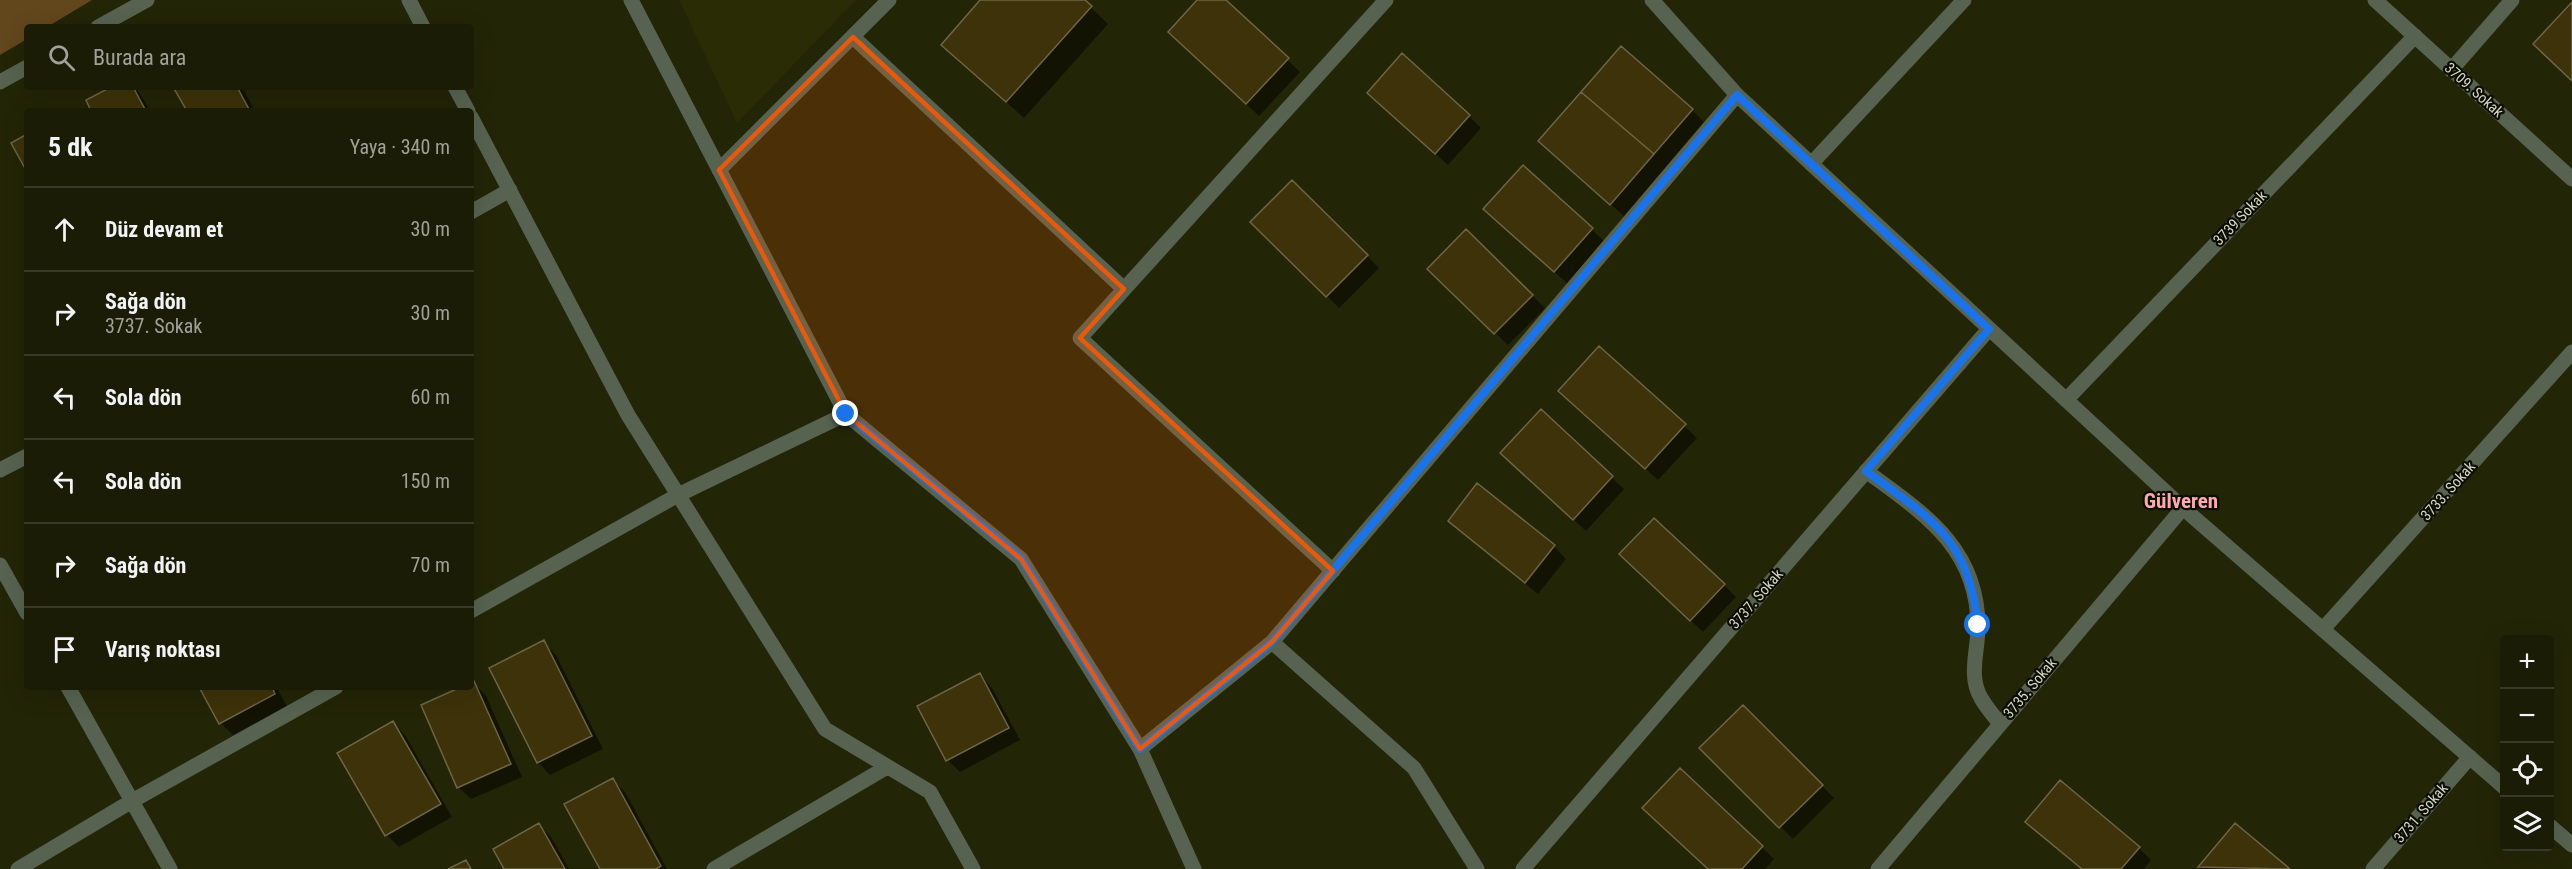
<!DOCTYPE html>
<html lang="tr">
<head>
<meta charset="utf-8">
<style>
  :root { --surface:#1a1c05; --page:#23250f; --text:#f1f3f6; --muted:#9fa19a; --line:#383a27 }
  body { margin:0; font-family:"Roboto Condensed",sans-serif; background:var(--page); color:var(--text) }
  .controls { position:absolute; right:18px; bottom:18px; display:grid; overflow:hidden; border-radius:6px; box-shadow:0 6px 24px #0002 }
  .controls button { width:54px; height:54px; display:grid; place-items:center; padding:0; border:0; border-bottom:2px solid var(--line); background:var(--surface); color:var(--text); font:30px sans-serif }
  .stop { position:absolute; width:18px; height:18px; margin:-14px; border:4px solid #1a73e8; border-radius:50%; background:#fff }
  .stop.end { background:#1a73e8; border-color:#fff; box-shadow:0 2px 6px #0008 }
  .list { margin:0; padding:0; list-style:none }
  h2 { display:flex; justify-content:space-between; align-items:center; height:78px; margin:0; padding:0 24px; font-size:26px }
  h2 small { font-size:20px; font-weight:400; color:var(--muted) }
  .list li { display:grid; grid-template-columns:39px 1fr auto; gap:18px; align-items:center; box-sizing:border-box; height:84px; padding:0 24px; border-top:2px solid var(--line) }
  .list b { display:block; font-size:22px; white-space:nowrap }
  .list p { margin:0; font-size:20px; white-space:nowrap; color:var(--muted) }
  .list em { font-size:20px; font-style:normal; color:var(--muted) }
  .icon { flex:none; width:33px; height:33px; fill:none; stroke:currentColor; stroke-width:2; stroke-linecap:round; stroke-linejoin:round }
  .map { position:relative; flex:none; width:2572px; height:869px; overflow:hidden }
  .search { position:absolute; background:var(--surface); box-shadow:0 6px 24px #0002; left:24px; top:24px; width:450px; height:66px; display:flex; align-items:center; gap:15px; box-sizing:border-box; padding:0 21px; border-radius:6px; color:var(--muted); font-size:22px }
  .panel { position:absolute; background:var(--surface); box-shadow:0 6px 24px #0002; left:24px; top:108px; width:450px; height:582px; border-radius:6px }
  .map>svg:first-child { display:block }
</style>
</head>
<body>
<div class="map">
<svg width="2572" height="869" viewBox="0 0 2572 869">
  <rect width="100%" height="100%" fill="#232507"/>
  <path fill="#292c04" d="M 679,0 L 856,0 L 737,123 Z"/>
  <path fill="#62461c" d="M 0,0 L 92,0 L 47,27 L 27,27 L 27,39 L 0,55 Z"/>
  <path fill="#0007" d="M 982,0 L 1083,0 L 1108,24 L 1024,118 L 943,45 Z
    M 1199,0 L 1224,0 L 1300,72 L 1259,116 L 1182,44 Z
    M 114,87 L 135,87 L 151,111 L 93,111 Z
    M 175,87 L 242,87 L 255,111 L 188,111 Z
    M 1381,105 L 1469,116 L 1481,128 L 1448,165 Z
    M 1692,110 L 1704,122 L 1624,216 L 1552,153 Z
    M 1523,167 L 1604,241 L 1567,283 L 1497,221 Z
    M 1292,182 L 1379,268 L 1339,308 L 1252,222 Z
    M 1466,232 L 1545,308 L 1508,345 L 1429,269 Z
    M 1599,348 L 1697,438 L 1658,480 L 1573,404 Z
    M 1541,412 L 1624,489 L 1586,531 L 1514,465 Z
    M 1450,521 L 1554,546 L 1566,559 L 1538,594 Z
    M 1633,567 L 1724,585 L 1736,597 L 1703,632 Z
    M 543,642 L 556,655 L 603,749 L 550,775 L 538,762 Z
    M 980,675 L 992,688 L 1020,740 L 960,772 L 948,760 Z
    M 474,683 L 486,696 L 522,777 L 471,799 L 458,787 L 465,687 L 471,687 Z
    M 201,687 L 276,687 L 287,706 L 233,735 L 221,723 Z
    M 1743,707 L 1834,798 L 1793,839 L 1701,748 Z
    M 393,723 L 405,735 L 452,817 L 399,847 L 387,835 Z
    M 1680,770 L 1774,859 L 1765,869 L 1709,869 Z
    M 612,780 L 625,792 L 667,869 L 601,869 Z
    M 2027,822 L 2139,848 L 2151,860 L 2144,869 L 2082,869 Z
    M 539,825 L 551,837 L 569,869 L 505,869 Z
    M 2235,825 L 2288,869 L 2201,869 L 2200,867 Z"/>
  <path fill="#3d3209" stroke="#6e6545" stroke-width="1.5" d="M 980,0 L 1085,0 L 1092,6 L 1006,102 L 941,45 Z
    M 1197,0 L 1226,0 L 1289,58 L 1246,104 L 1168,32 Z
    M 2572,2 L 2572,81 L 2533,44 Z
    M 1621,46 L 1693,109 L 1654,154 L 1581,92 Z
    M 1402,53 L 1470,115 L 1435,154 L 1367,93 Z
    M 111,87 L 133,87 L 146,111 L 91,111 L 86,100 Z
    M 173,87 L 237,87 L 250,111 L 187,111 Z
    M 1581,92 L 1654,154 L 1610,205 L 1538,141 Z
    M 27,134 L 27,172 L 11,143 Z
    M 1523,165 L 1593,228 L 1554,272 L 1483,209 Z
    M 1292,180 L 1368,255 L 1326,297 L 1250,222 Z
    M 1466,229 L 1533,295 L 1494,334 L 1427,269 Z
    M 1599,346 L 1686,424 L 1645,469 L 1558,391 Z
    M 1541,409 L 1613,476 L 1573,520 L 1500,453 Z
    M 1477,483 L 1555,545 L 1525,583 L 1448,521 Z
    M 1654,518 L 1725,584 L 1690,621 L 1619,554 Z
    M 544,640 L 592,736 L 537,763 L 489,668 Z
    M 980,673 L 1009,728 L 946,761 L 917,706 Z
    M 474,681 L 511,764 L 457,788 L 421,705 L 461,687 L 471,687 L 471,683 Z
    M 199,687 L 272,687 L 275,694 L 219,724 Z
    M 1743,705 L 1823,785 L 1779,828 L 1699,748 Z
    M 393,721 L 441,804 L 385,836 L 337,753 Z
    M 1680,768 L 1763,846 L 1742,869 L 1708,869 L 1642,808 Z
    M 613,778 L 661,866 L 656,869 L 600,869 L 564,804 Z
    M 2060,780 L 2140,847 L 2121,869 L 2082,869 L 2025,822 Z
    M 539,823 L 565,869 L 504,869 L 493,849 Z
    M 2235,823 L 2290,869 L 2198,867 Z
    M 466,860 L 471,869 L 448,869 Z"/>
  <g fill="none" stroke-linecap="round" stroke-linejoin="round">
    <path stroke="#576350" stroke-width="15" d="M 1866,471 C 1923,513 1978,547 1978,627 C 1978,651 1968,676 1981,698 C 1986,707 1994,716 2000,724"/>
    <path stroke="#576350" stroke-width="15" d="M 409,0 L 423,27
      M 631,0 L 846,414 L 1021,559 L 1140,749 L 1194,869
      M 1652,0 L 1737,95 L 2183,508 L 2504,787
      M 98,27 L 147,0
      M 853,37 L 1124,289
      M 2451,70 L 2512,0
      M 0,82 L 27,67
      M 455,87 L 468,111
      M 471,117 L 628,415 L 825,729 L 930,792 L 973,869
      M 1811,164 L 1964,0
      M 719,170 L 889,0
      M 471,212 L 510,190
      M 2066,400 L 2415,36
      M 0,470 L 27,456
      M 0,565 L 27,613
      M 1333,571 L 1080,338 L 1386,0
      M 471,611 L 678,495 L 846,414
      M 2323,629 L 2572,352
      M 1272,642 L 1414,768 L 1477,869
      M 68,687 L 170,869
      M 1140,749 L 1272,642 L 1737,95
      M 2550,826 L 2572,845
      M 18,869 L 132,801 L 336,687
      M 714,869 L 887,767
      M 1523,869 L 1989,329
      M 1878,869 L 2183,508
      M 2373,869 L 2470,757"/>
    <path stroke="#576350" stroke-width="15" d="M 2375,0 L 2572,179"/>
  </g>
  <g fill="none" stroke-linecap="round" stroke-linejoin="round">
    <path stroke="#1a73e8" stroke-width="8" d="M 846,414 L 1021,558 L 1140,749 L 1272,642 L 1737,95 L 1989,329 L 1866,471 C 1932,520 1968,537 1978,625"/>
  </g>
  <path fill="#e8590c" fill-opacity="0.2" stroke="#e8590c" stroke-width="4.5" stroke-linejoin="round" d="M 853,37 L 1124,289 L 1080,338 L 1333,571 L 1272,642 L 1140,749 L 1021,559 L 846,414 L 719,170 Z"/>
  <g text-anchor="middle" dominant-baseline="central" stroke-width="4.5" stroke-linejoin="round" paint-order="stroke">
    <g font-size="15" fill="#d4d6c4" stroke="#0c0d03">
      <text transform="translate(2474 90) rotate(42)">3709. Sokak</text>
      <text transform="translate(2240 218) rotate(-46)">3739 Sokak</text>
      <text transform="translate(2448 491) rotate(-48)">3733. Sokak</text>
      <text transform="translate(1756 599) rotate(-49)">3737. Sokak</text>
      <text transform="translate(2030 688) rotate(-50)">3735. Sokak</text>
      <text transform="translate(2421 813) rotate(-49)">3731. Sokak</text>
    </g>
    <g font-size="21" font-weight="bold" fill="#fea9ae" stroke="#0c0d03">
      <text x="2181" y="501">Gülveren</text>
    </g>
  </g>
</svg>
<div class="controls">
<button>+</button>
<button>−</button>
<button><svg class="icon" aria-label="locate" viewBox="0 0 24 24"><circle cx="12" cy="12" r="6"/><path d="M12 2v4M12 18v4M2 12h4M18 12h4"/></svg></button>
<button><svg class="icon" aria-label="layers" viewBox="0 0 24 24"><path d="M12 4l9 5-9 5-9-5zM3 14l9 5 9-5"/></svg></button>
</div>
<div class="stop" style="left:1978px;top:625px"></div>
<div class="stop end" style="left:846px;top:414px"></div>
<div class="search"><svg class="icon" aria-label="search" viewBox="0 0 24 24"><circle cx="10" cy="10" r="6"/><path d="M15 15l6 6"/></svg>Burada ara</div>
<section class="panel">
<h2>5 dk<small>Yaya · 340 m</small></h2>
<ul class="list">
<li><svg class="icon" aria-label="ahead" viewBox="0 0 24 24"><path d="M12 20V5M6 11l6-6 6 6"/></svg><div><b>Düz devam et</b></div><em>30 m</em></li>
<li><svg class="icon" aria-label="right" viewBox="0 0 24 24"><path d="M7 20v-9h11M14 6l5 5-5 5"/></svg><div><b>Sağa dön</b><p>3737. Sokak</p></div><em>30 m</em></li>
<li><svg class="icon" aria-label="left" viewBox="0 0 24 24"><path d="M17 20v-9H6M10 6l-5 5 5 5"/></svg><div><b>Sola dön</b></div><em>60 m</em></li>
<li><svg class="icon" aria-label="left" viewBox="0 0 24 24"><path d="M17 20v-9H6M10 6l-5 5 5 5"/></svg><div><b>Sola dön</b></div><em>150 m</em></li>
<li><svg class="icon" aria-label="right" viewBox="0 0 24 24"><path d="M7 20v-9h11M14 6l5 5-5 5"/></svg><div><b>Sağa dön</b></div><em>70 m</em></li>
<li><svg class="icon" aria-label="arrive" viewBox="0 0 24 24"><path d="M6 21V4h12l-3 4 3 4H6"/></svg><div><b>Varış noktası</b></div></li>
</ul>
</section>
</div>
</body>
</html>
